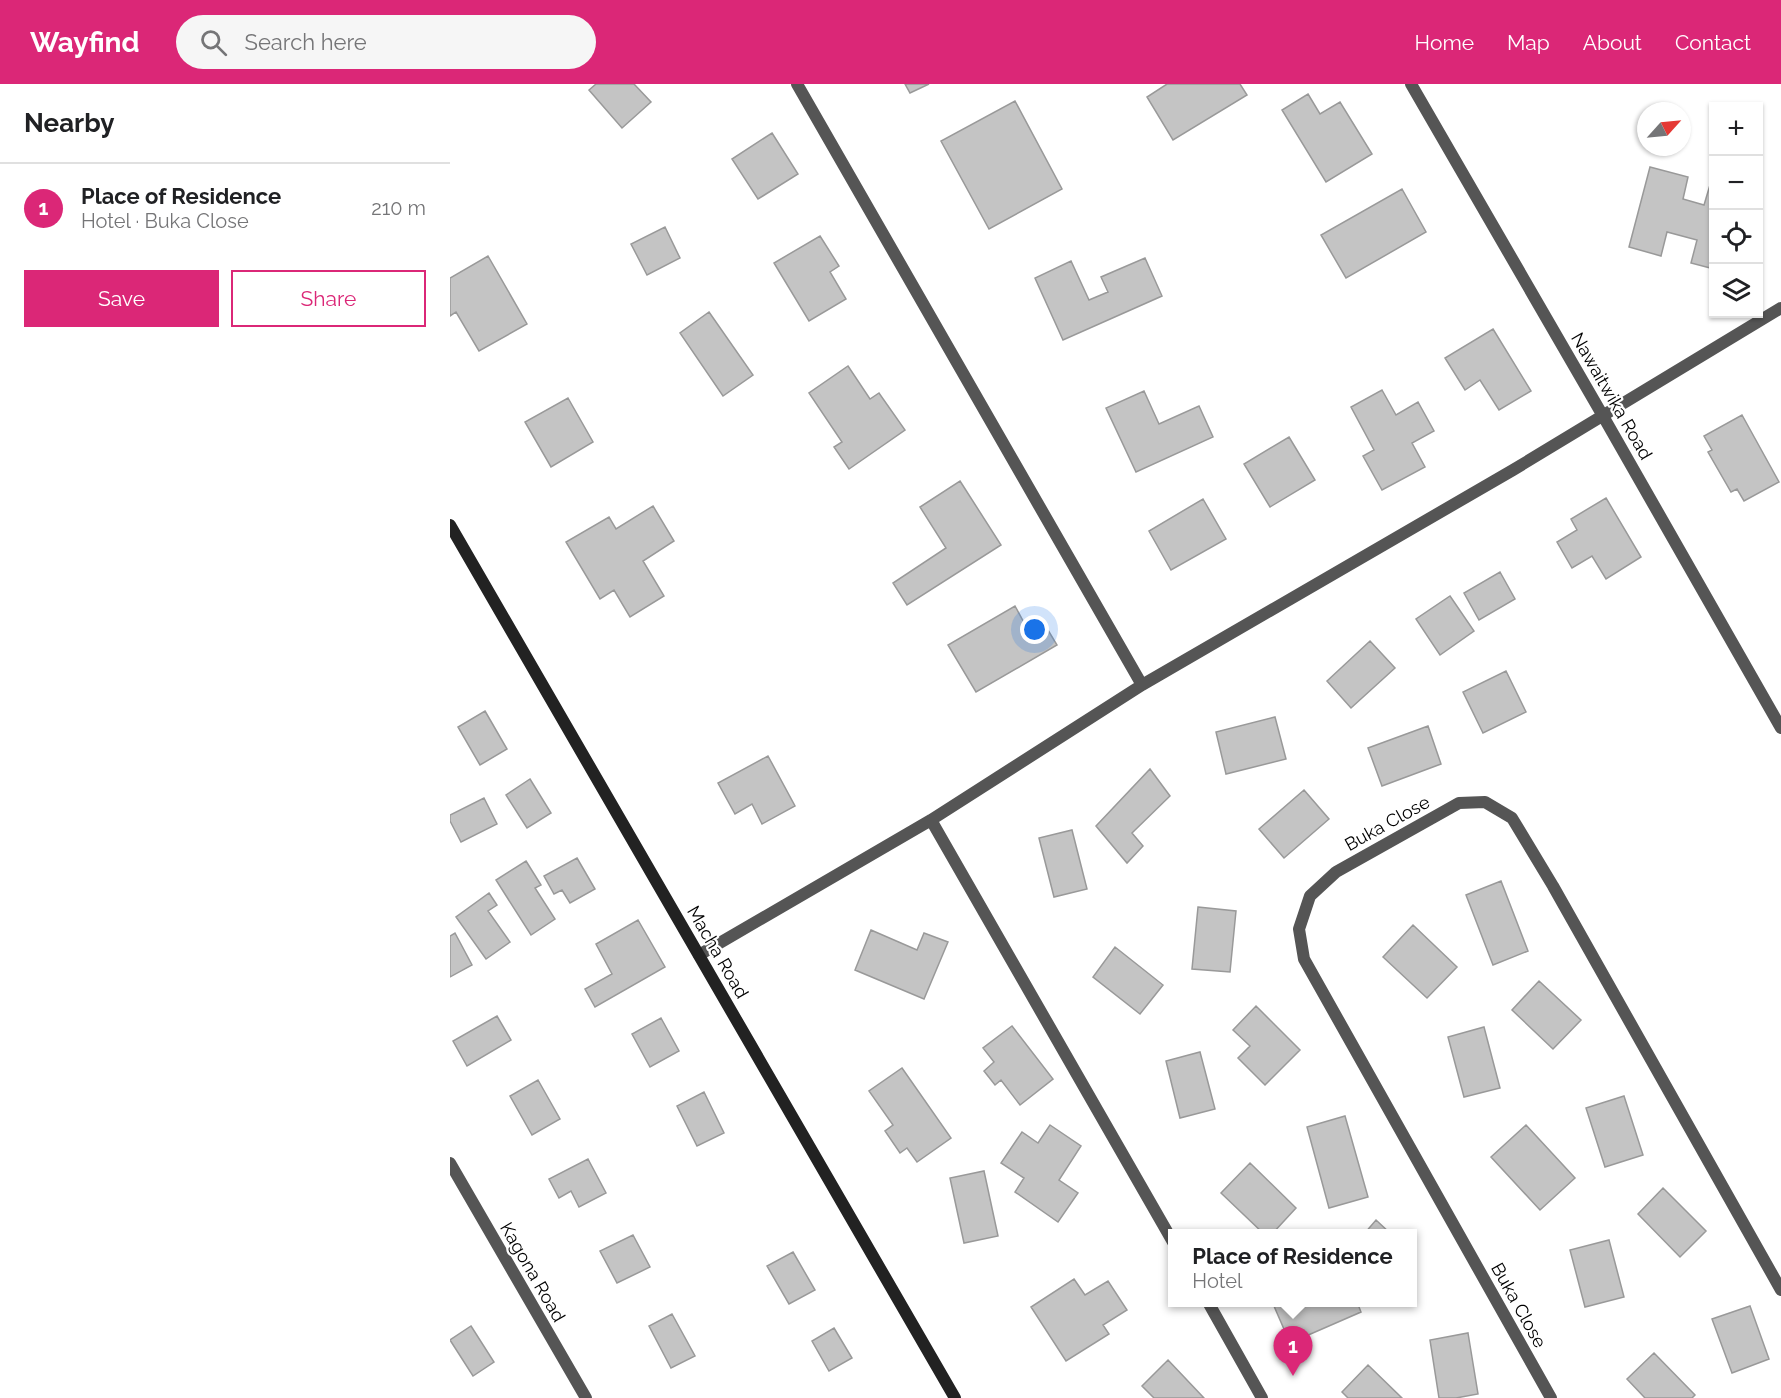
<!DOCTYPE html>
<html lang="en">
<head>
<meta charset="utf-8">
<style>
  :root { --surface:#fff; --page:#f6f6f6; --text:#202124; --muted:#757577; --line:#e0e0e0; --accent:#db2777 }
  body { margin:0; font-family:Raleway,sans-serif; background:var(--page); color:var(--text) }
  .controls { position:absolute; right:18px; top:18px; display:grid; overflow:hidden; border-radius:0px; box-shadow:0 2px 4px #0004 }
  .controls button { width:54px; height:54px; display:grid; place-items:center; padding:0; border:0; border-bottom:2px solid var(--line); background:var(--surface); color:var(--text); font:30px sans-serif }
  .compass { position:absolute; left:1187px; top:18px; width:54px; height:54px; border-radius:50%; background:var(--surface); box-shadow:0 2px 4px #0004; rotate:63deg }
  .you { position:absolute; left:585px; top:546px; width:21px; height:21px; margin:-15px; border:4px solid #fff; border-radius:50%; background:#1a73e8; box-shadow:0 0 0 9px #1a73e833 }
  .badge { display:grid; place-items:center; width:39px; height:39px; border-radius:50%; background:var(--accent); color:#fff; font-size:20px; font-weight:700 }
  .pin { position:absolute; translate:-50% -50px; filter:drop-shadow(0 2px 3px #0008) }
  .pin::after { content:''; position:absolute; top:32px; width:21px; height:18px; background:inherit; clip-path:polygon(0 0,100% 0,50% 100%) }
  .popup { position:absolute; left:718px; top:1145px; width:249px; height:78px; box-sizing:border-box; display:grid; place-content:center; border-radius:0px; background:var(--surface); filter:drop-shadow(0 2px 4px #0005); font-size:20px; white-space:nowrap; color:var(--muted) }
  .popup b { font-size:22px; color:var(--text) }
  .popup::after { content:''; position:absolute; left:50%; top:100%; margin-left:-12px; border:12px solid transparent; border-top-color:var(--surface) }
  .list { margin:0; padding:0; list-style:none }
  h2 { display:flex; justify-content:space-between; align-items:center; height:78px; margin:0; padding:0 24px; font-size:26px }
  h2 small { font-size:20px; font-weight:400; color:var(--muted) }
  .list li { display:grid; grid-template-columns:39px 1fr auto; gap:18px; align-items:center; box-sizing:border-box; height:90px; padding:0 24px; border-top:2px solid var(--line) }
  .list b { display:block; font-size:22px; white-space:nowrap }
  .list p { margin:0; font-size:20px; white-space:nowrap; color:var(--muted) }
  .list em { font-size:20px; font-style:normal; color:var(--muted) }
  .actions { display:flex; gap:12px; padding:18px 24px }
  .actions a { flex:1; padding:14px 0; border:2px solid var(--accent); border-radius:0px; text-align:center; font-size:21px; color:var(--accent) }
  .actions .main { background:var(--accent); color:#fff }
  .icon { flex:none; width:33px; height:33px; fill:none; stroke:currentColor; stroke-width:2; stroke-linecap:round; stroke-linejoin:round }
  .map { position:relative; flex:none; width:1331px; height:1314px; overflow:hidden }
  header { display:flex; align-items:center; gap:36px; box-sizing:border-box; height:84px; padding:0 30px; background:var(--accent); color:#fff }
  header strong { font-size:28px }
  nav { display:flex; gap:33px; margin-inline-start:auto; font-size:21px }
  .search { width:420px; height:54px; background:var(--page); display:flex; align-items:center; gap:15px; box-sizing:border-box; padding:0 21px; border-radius:33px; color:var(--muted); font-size:22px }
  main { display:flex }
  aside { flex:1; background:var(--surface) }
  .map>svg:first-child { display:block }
</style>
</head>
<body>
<header>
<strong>Wayfind</strong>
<div class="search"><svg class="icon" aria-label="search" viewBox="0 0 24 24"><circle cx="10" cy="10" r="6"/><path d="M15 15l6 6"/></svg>Search here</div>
<nav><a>Home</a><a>Map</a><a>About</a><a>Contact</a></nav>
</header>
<main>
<aside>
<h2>Nearby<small></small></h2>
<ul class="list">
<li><span class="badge">1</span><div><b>Place of Residence</b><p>Hotel · Buka Close</p></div><em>210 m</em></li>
</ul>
<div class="actions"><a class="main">Save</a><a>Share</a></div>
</aside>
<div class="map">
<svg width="1331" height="1314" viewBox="0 0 1331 1314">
  <rect width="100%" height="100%" fill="#fff"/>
  <path fill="#c4c4c4" stroke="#999" stroke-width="1.5" d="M 146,0 L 184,0 L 201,18 L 172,44 L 139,6 Z
    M 455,0 L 479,0 L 460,9 Z
    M 717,0 L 790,0 L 797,11 L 723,56 L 697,13 Z
    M 858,10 L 870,30 L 890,18 L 922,70 L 876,98 L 832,26 Z
    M 565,17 L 612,105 L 539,145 L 491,57 Z
    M 322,49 L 348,90 L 308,115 L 282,75 Z
    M 1200,83 L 1238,93 L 1233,115 L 1254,121 L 1260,101 L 1264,102 L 1264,185 L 1241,179 L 1247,156 L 1217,148 L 1211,172 L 1179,163 Z
    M 952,105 L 976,148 L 896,194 L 871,151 Z
    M 215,143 L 230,174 L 197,191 L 181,160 Z
    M 370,152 L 389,182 L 380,188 L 396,215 L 359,237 L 324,179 Z
    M 38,172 L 77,240 L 29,267 L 6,228 L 0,232 L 0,194 Z
    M 695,174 L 712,212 L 613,256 L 585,194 L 621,177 L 639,216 L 658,208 L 651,193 Z
    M 259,228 L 303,291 L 273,312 L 230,249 Z
    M 1043,245 L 1081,307 L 1049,326 L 1030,296 L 1015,306 L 995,274 Z
    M 398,282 L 420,315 L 429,309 L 455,346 L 399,385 L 384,363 L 392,358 L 359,309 Z
    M 932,306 L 946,331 L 968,318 L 984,347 L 962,359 L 975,383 L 932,406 L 913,372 L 924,366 L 901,323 Z
    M 694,307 L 709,340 L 749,322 L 763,353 L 686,388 L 656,324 Z
    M 118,314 L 143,358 L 101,383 L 75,338 Z
    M 1292,331 L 1329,398 L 1294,417 L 1287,405 L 1281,408 L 1258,368 L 1262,366 L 1254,352 Z
    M 839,353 L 865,396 L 820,423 L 794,380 Z
    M 510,397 L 551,461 L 457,521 L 443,499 L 496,464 L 470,423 Z
    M 1156,414 L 1191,473 L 1156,495 L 1142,472 L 1122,484 L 1107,458 L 1127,446 L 1121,435 Z
    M 753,415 L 776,455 L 721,486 L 699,447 Z
    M 203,422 L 224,457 L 193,477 L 214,512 L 180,533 L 164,506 L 150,515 L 116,458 L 159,433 L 166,445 Z
    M 1050,488 L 1065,515 L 1029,536 L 1014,509 Z
    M 1000,512 L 1024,547 L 990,571 L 966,535 Z
    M 565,522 L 577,544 L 592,536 L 607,561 L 526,608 L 498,561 Z
    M 920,557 L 945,584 L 901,624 L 877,597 Z
    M 1056,587 L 1076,628 L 1033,649 L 1013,608 Z
    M 35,627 L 57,665 L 30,681 L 8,643 Z
    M 825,633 L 836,675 L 776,690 L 766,648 Z
    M 978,642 L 991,680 L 932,702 L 918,664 Z
    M 318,672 L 345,722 L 312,740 L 302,720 L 285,730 L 268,699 Z
    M 700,685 L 720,712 L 682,749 L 693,762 L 677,779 L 646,742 Z
    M 80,695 L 101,729 L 77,744 L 56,711 Z
    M 854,706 L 879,735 L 834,774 L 809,745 Z
    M 34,714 L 47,740 L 11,758 L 0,737 L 0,731 Z
    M 622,746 L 637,805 L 604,813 L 589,754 Z
    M 127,774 L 145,805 L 120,819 L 112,806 L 104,810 L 94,792 Z
    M 76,777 L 91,801 L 85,804 L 105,835 L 81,851 L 46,796 Z
    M 1051,797 L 1078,867 L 1043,881 L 1016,811 Z
    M 39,809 L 47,821 L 38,827 L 60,858 L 36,875 L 6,833 Z
    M 748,823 L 786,827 L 780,888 L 742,885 Z
    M 188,836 L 215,883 L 145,923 L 135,905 L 162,890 L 146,860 Z
    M 963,841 L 1007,883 L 977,914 L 933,873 Z
    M 421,846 L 467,866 L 474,849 L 498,858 L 474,915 L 405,886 Z
    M 5,849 L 22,881 L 0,893 L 0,852 Z
    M 665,863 L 713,901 L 690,930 L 643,893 Z
    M 1089,897 L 1131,936 L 1103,965 L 1062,926 Z
    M 806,922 L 850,966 L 815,1001 L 788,974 L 800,962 L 783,946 Z
    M 47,932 L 61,956 L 17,982 L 3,957 Z
    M 211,934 L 229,967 L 200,983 L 182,950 Z
    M 562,942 L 603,995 L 570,1021 L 551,996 L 545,1001 L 534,987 L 544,978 L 533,964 Z
    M 1034,943 L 1050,1004 L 1014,1013 L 998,953 Z
    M 750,968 L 765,1025 L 730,1034 L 716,977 Z
    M 452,984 L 501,1054 L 467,1078 L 457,1064 L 450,1069 L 435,1047 L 443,1041 L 419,1007 Z
    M 88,996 L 110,1035 L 82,1051 L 60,1012 Z
    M 254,1008 L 274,1049 L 247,1062 L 227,1022 Z
    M 1174,1012 L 1193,1071 L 1155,1083 L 1136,1024 Z
    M 895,1032 L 918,1113 L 879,1124 L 857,1043 Z
    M 600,1041 L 631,1062 L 609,1096 L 628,1109 L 608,1138 L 565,1108 L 574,1094 L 551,1079 L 572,1048 L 588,1059 Z
    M 1076,1041 L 1125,1094 L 1090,1126 L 1041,1073 Z
    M 138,1075 L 156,1109 L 129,1123 L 121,1107 L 109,1114 L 99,1095 Z
    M 800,1079 L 846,1124 L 822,1150 L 814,1150 L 771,1109 Z
    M 534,1087 L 548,1152 L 514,1159 L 500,1094 Z
    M 1213,1104 L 1256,1147 L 1230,1173 L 1188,1130 Z
    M 926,1136 L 941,1150 L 914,1150 Z
    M 183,1151 L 200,1183 L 167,1199 L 150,1167 Z
    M 1159,1156 L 1174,1213 L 1135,1223 L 1120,1166 Z
    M 343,1168 L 365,1206 L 339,1220 L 317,1182 Z
    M 624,1195 L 635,1211 L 658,1197 L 677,1226 L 653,1241 L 659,1250 L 616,1277 L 581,1223 Z
    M 832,1218 L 907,1218 L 911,1228 L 840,1259 L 824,1222 Z
    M 1300,1222 L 1319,1275 L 1282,1289 L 1262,1235 Z
    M 222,1230 L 245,1272 L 221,1284 L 199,1242 Z
    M 21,1242 L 44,1278 L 23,1292 L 0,1256 Z
    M 384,1244 L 402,1274 L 379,1287 L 362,1257 Z
    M 1018,1249 L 1028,1310 L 1006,1314 L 989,1314 L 980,1256 Z
    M 1204,1269 L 1245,1311 L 1242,1314 L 1195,1314 L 1177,1295 Z
    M 718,1276 L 754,1314 L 704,1314 L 692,1302 Z
    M 918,1281 L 952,1314 L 898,1314 L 892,1308 Z"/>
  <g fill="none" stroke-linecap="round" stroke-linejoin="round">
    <path stroke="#555" stroke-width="12" d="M 347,0 L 692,601
      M 961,0 L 1153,332 L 1331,644
      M 481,736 L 723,1158
      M 249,871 L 481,736 L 692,601 L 1063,386 L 1331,224
      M 0,1079 L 136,1314
      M 758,1218 L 812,1314
      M 1101,1314 L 854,875 L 849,845 L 860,812 L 886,788 L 1009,719 L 1035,718 L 1062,734 L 1103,802 L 1331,1206"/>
    <path stroke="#222" stroke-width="12" d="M 0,441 L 505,1314"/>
  </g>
  <g text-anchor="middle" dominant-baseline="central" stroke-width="4.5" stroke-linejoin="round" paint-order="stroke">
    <g font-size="18" fill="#000" stroke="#fff">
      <text transform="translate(1162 312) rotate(60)">Nawaitwika Road</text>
      <text transform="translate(937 739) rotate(-29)">Buka Close</text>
      <text transform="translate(268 868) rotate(60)">Macha Road</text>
      <text transform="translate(83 1188) rotate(60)">Kagona Road</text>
      <text transform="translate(1069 1221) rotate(61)">Buka Close</text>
    </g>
  </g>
</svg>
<div class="controls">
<button>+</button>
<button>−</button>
<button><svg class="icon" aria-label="locate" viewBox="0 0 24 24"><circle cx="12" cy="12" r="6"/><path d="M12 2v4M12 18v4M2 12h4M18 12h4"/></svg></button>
<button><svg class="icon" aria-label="layers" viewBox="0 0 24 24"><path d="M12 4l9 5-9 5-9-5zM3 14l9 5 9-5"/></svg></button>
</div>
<svg class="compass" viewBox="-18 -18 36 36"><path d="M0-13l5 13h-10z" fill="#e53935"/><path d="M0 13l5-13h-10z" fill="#757577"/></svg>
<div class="you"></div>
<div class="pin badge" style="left:843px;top:1292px">1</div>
<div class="popup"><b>Place of Residence</b>Hotel</div>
</div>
</main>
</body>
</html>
